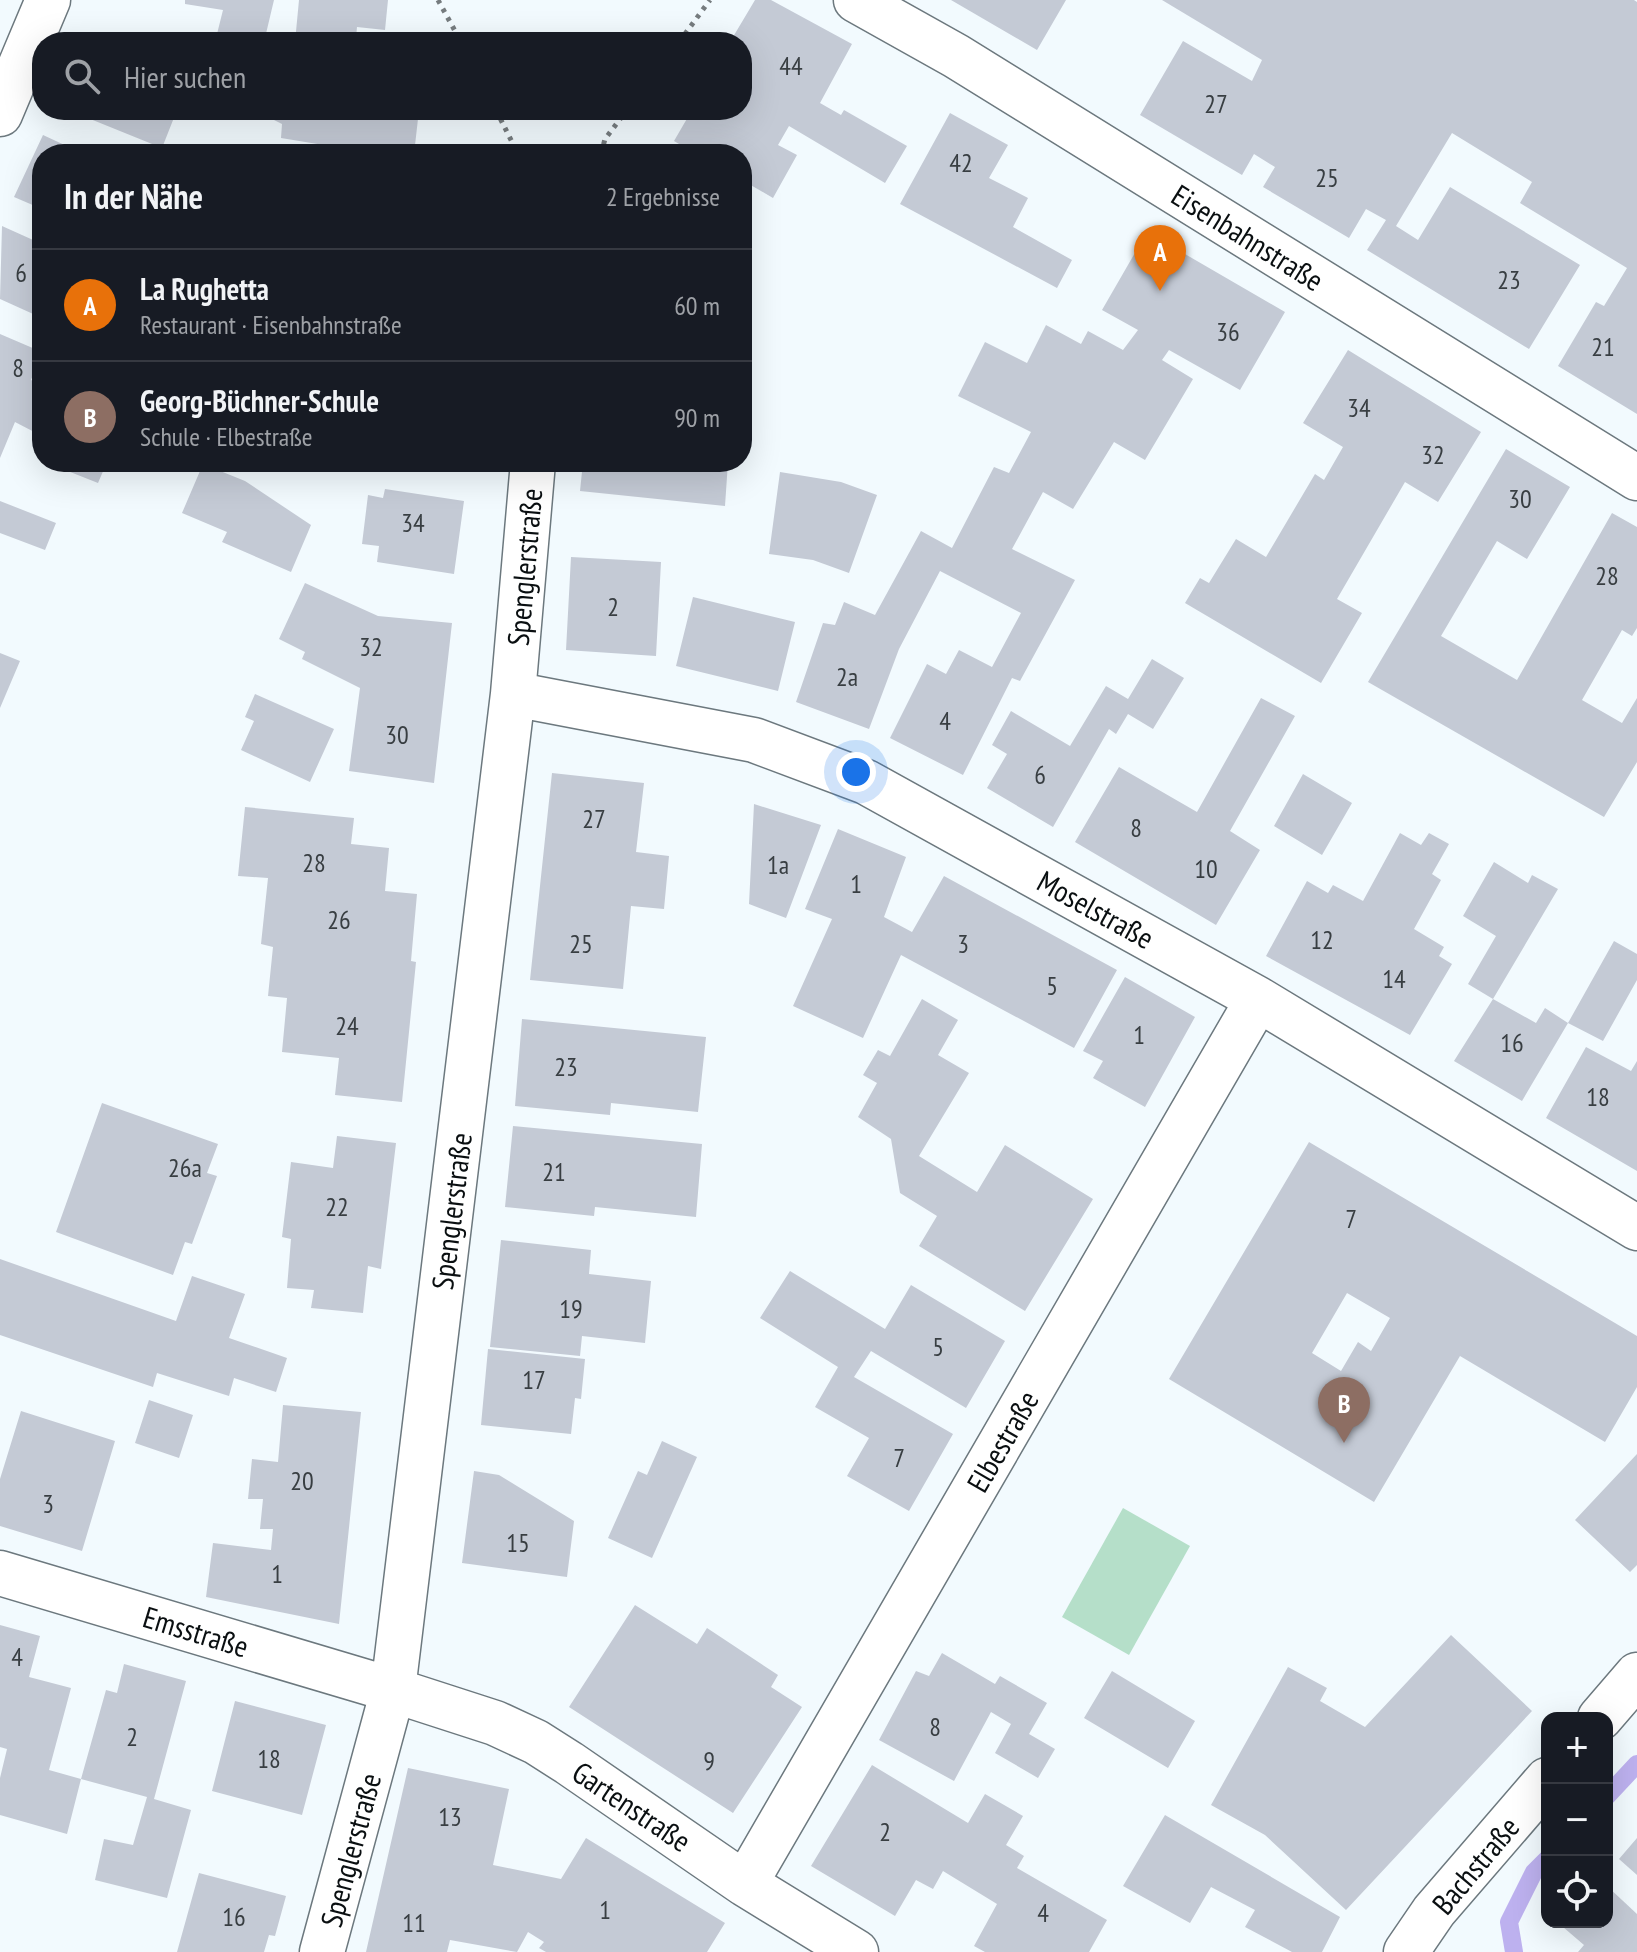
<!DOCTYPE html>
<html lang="de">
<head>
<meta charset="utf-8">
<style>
  :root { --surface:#171b24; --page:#242831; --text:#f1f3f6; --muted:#9ea1a6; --line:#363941; --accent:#0b8043 }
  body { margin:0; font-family:"PT Sans Narrow",sans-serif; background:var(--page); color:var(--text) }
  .controls { position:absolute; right:24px; bottom:24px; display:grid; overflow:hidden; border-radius:16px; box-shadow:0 8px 32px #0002 }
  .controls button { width:72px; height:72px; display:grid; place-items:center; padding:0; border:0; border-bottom:2px solid var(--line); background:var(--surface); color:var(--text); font:40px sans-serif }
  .you { position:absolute; left:856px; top:772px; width:28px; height:28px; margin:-20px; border:6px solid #fff; border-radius:50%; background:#1a73e8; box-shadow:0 0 0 12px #1a73e833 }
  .badge { display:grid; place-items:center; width:52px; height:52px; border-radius:50%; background:var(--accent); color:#fff; font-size:26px; font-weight:700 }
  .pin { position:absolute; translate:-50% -66px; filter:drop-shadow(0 2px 4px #0008) }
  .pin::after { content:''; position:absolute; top:42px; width:28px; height:24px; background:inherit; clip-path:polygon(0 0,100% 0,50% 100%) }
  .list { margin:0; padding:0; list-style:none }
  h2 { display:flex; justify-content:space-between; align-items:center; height:104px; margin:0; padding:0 32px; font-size:34px }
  h2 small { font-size:26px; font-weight:400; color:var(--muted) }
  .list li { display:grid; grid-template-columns:52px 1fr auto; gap:24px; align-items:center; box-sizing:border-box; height:112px; padding:0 32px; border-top:2px solid var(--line) }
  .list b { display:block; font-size:30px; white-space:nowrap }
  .list p { margin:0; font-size:26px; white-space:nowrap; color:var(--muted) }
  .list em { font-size:26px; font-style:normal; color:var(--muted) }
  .icon { flex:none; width:44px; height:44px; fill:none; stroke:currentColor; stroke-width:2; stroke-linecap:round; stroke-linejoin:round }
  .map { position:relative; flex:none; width:1637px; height:1952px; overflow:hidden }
  .search { position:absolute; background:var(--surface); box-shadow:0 8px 32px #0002; left:32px; top:32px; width:720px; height:88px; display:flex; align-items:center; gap:20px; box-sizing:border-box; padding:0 28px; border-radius:32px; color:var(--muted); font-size:30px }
  .panel { position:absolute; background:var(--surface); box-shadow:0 8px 32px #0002; left:32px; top:144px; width:720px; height:328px; border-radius:32px }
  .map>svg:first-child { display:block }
</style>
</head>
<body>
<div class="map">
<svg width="1637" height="1952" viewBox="0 0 1637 1952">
  <rect width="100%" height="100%" fill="#f2fafe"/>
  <path fill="#b5dfc9" d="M 1123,1508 L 1190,1546 L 1129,1655 L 1062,1617 Z"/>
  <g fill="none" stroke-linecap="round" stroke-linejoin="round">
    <path stroke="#bdb1ef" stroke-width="18" d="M 1607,1796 L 1637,1764
      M 1514,1952 L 1509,1922 L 1534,1872 L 1547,1859"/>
  </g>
  <path fill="#c4cad5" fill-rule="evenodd" d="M 185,0 L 274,0 L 264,42 L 215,42 L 223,10 L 185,4 Z
    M 299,0 L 388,0 L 385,30 L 357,27 L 356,38 L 333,36 L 332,42 L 295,42 Z
    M 755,0 L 771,0 L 852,44 L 820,103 L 841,115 L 844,110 L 907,146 L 885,183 L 789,126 L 778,145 L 797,155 L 773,198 L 742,180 L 742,154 L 696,154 L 674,141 L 692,110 L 742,110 L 742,42 L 730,42 Z
    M 951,0 L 1066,0 L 1037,50 Z
    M 1162,0 L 1634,0 L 1637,2 L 1637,414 L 1558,366 L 1596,302 L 1604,306 L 1627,268 L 1520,203 L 1532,182 L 1452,133 L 1396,226 L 1418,240 L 1450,187 L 1580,265 L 1529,349 L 1367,250 L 1386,220 L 1366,209 L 1349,238 L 1263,187 L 1275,167 L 1254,154 L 1242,175 L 1140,115 L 1183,41 L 1252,81 L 1262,60 Z
    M 68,110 L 177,110 L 162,148 Z
    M 254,110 L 419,110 L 414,154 L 378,154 L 281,138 L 282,124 Z
    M 950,113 L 1008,145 L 989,178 L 1028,198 L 1013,227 L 1072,260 L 1057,288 L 900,204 Z
    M 43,135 L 84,154 L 42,154 L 42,209 L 14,197 Z
    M 2,226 L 42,244 L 42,318 L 0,299 Z
    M 1147,232 L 1285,312 L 1240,390 L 1169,350 L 1162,360 L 1193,379 L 1145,460 L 1114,442 L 1073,509 L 1043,492 L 1012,549 L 1075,580 L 1020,681 L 1012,678 L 963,775 L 890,738 L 927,664 L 946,674 L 959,650 L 992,667 L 1021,613 L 940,571 L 899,649 L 869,729 L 796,702 L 823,623 L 835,625 L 844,602 L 875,615 L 921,531 L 952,548 L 994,467 L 1009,473 L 1031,432 L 958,396 L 985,342 L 1027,363 L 1046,325 L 1081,344 L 1088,331 L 1123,350 L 1138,330 L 1102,310 Z
    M 0,334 L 42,352 L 31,380 L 42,385 L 42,436 L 15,422 L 0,458 Z
    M 1348,350 L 1481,432 L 1438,502 L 1405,482 L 1337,599 L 1362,613 L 1321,683 L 1185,603 L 1200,578 L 1209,583 L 1236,539 L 1266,557 L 1315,474 L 1324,480 L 1343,447 L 1303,423 Z
    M 1506,449 L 1570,487 L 1527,559 L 1497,541 L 1441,636 L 1517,680 L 1612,513 L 1637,527 L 1637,628 L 1632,636 L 1622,630 L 1582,700 L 1622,723 L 1637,698 L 1637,762 L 1604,817 L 1368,682 Z
    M 45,462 L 107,462 L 98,483 Z
    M 583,462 L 728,462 L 725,506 L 580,491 Z
    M 203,464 L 245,481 L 311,525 L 291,572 L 222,542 L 227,532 L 182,513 Z
    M 780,472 L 841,482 L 877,495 L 849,573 L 813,560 L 769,554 Z
    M 385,489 L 464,501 L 454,574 L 377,562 L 379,546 L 362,544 L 368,495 L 383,498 Z
    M 0,501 L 56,523 L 45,550 L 0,533 Z
    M 571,557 L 661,562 L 656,656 L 566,650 Z
    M 305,583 L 378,616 L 452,623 L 434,783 L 349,771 L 360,688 L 302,659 L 305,652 L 279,639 Z
    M 693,597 L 795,622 L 778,691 L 676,666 Z
    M 0,653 L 20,661 L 0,708 Z
    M 1152,659 L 1184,678 L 1153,729 L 1128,714 L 1116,734 L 1109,729 L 1053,827 L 987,788 L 1007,754 L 992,745 L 1011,711 L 1070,746 L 1106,686 L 1128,699 Z
    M 255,694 L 334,729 L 310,782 L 241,750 L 254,721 L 245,717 Z
    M 1261,698 L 1295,716 L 1230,831 L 1260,850 L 1216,925 L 1075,842 L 1119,767 L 1197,812 Z
    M 552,773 L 644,783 L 636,852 L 669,856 L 664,909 L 631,906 L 623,989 L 530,980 Z
    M 1303,774 L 1352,803 L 1322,855 L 1274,826 Z
    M 754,804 L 821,825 L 786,918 L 749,904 Z
    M 245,807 L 354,818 L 351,844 L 389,848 L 385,891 L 417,894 L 411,961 L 416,962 L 402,1102 L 335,1095 L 339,1058 L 282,1052 L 287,998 L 268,996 L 273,947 L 261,944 L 268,878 L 238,876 Z
    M 838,829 L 906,857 L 884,917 L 912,932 L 944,876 L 1117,970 L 1074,1048 L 901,955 L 863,1038 L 793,1006 L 832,919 L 805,909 Z
    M 1400,833 L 1421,845 L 1429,833 L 1449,844 L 1432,874 L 1441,880 L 1414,929 L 1444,947 L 1439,956 L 1452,964 L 1410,1035 L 1266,956 L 1307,881 L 1328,893 L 1333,885 L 1363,901 Z
    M 1494,862 L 1528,883 L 1532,875 L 1558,889 L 1493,999 L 1468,984 L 1496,936 L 1463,916 Z
    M 1614,941 L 1637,954 L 1637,980 L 1603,1041 L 1568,1023 L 1522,1101 L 1454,1061 L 1493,999 L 1536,1023 L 1545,1008 L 1568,1023 Z
    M 1125,977 L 1195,1017 L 1145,1107 L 1093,1078 L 1103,1061 L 1083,1051 Z
    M 922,999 L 958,1020 L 938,1055 L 969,1073 L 919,1156 L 977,1192 L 1005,1145 L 1093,1199 L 1025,1311 L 919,1246 L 937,1216 L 900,1193 L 891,1139 L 858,1117 L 877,1083 L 863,1075 L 878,1050 L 890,1056 Z
    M 522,1019 L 706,1037 L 698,1112 L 611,1103 L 610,1115 L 515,1106 Z
    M 1586,1047 L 1631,1071 L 1637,1061 L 1637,1171 L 1546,1118 Z
    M 102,1103 L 218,1144 L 207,1173 L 217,1176 L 192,1244 L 185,1242 L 173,1275 L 56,1232 Z
    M 513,1126 L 702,1144 L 696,1217 L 595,1207 L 594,1216 L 505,1207 Z
    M 337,1136 L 396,1143 L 381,1269 L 368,1266 L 363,1313 L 311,1308 L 314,1290 L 287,1288 L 291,1239 L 282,1237 L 291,1162 L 333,1168 Z
    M 1309,1142 L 1637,1336 L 1637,1387 L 1605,1442 L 1460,1356 L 1374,1502 L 1169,1379 ZM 1347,1293 L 1390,1318 L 1371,1351 L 1358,1342 L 1341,1371 L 1312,1353 Z
    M 501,1240 L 591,1250 L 589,1274 L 651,1281 L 645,1343 L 582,1336 L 580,1356 L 490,1347 Z
    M 0,1259 L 176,1321 L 192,1276 L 245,1294 L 229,1338 L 287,1358 L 276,1392 L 234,1378 L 229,1396 L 157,1373 L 153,1387 L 0,1335 Z
    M 790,1271 L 885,1329 L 911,1285 L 1005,1341 L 966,1408 L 871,1351 L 854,1377 L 953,1434 L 909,1511 L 847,1476 L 869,1438 L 815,1407 L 838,1367 L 760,1318 Z
    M 488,1349 L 585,1359 L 581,1399 L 575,1398 L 571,1434 L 481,1425 Z
    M 149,1400 L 193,1415 L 179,1458 L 135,1443 Z
    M 283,1405 L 361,1412 L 339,1624 L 206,1597 L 213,1543 L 271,1550 L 273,1529 L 260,1529 L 263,1499 L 248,1499 L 252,1459 L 278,1462 Z
    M 21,1411 L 115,1441 L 82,1551 L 0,1526 L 0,1479 Z
    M 662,1441 L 697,1457 L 652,1558 L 608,1538 L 638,1471 L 647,1475 Z
    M 1637,1454 L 1637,1565 L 1630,1572 L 1575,1520 Z
    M 474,1471 L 499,1475 L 574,1521 L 567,1577 L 462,1563 Z
    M 635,1605 L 697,1644 L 707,1628 L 778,1675 L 771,1687 L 802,1707 L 733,1813 L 569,1707 Z
    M 0,1625 L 40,1636 L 29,1677 L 71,1688 L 49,1770 L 81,1779 L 106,1690 L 117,1693 L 124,1664 L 186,1681 L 154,1799 L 191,1810 L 167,1898 L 95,1880 L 104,1839 L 133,1845 L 147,1797 L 81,1779 L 67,1834 L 0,1815 L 0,1778 L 7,1749 L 0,1747 Z
    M 1451,1635 L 1532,1711 L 1346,1910 L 1265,1835 L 1211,1805 L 1288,1667 L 1327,1688 L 1320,1701 L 1365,1727 Z
    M 942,1653 L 995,1684 L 1000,1676 L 1047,1703 L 1029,1734 L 1055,1749 L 1038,1778 L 995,1753 L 1011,1724 L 991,1712 L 954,1781 L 879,1740 L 916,1671 L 929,1676 Z
    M 1112,1671 L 1195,1721 L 1168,1768 L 1084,1718 Z
    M 235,1701 L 326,1725 L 302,1815 L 212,1791 Z
    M 872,1765 L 968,1823 L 985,1794 L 1023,1816 L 1006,1845 L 1024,1856 L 1017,1868 L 1107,1920 L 1089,1952 L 985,1952 L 974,1946 L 997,1904 L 943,1871 L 933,1889 L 916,1880 L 895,1916 L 811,1866 Z
    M 408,1768 L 509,1789 L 493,1865 L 561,1879 L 586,1838 L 725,1923 L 707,1952 L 546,1952 L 539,1948 L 544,1942 L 528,1932 L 517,1952 L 450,1940 L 447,1952 L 366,1952 Z
    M 1165,1815 L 1340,1917 L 1322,1952 L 1292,1952 L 1245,1927 L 1255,1910 L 1211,1887 L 1190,1923 L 1123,1886 Z
    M 1637,1838 L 1637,1875 L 1619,1859 Z
    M 199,1873 L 286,1896 L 275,1936 L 269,1935 L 264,1952 L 177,1952 Z
    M 1607,1886 L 1637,1914 L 1637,1952 L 1578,1952 L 1584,1945 L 1563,1927 L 1568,1922 L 1607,1922 Z"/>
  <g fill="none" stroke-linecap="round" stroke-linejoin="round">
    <defs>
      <path id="minor" d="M 856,0 L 956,56 L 1637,478
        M 0,114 L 48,0
        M 513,694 L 754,740 L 866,782 L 1258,999 L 1637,1228
        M 0,1573 L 393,1690 L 495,1723 L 536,1742 L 569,1763 L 745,1884 L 856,1952
        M 1600,1718 L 1637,1675
        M 745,1884 L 1258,999
        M 322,1952 L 393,1690 L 513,694 L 533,462
        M 1406,1952 L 1434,1911 L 1547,1780"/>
    </defs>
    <use href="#minor" stroke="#6c787e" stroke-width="47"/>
    <path stroke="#767c7f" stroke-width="5" stroke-dasharray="4 6" stroke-linecap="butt" d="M 438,0 L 461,42
      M 679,42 L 710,0
      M 496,110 L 518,154
      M 601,154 L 605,139 L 627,110"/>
    <use href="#minor" stroke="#fff" stroke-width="44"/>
  </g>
  <g text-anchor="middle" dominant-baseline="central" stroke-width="6" stroke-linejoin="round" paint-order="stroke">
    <g font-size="26" fill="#383e42">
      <text x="791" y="65">44</text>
      <text x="1216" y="103">27</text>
      <text x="961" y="162">42</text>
      <text x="1327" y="177">25</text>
      <text x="21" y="272">6</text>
      <text x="1509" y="279">23</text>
      <text x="1228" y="331">36</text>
      <text x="1603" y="346">21</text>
      <text x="18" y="367">8</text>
      <text x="1359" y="407">34</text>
      <text x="1433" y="454">32</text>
      <text x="1520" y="498">30</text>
      <text x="413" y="522">34</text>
      <text x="1607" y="575">28</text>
      <text x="613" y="606">2</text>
      <text x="371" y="646">32</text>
      <text x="847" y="676">2a</text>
      <text x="945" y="720">4</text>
      <text x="397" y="734">30</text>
      <text x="1040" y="774">6</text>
      <text x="594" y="818">27</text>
      <text x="1136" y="827">8</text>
      <text x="314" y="862">28</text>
      <text x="778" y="864">1a</text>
      <text x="1206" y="868">10</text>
      <text x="856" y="883">1</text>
      <text x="339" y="919">26</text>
      <text x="1322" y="939">12</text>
      <text x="581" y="943">25</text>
      <text x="963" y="943">3</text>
      <text x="1394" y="978">14</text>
      <text x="1052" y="985">5</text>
      <text x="347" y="1025">24</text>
      <text x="1139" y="1034">1</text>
      <text x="1512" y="1042">16</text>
      <text x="566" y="1066">23</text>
      <text x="1598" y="1096">18</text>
      <text x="185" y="1167">26a</text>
      <text x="554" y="1171">21</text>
      <text x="337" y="1206">22</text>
      <text x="1351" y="1218">7</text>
      <text x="571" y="1308">19</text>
      <text x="938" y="1346">5</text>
      <text x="534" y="1379">17</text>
      <text x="899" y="1457">7</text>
      <text x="302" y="1480">20</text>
      <text x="48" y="1503">3</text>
      <text x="518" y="1542">15</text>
      <text x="277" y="1573">1</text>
      <text x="17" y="1656">4</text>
      <text x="935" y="1726">8</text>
      <text x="132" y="1736">2</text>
      <text x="269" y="1758">18</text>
      <text x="709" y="1760">9</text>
      <text x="450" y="1816">13</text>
      <text x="885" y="1831">2</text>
      <text x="605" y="1909">1</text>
      <text x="1043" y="1912">4</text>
      <text x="234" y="1916">16</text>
      <text x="414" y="1922">11</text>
    </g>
    <g font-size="30" fill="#0a0f11" stroke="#fff">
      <text transform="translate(1248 237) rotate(32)">Eisenbahnstraße</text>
      <text transform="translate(524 567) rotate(-85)">Spenglerstraße</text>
      <text transform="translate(1096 909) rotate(29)">Moselstraße</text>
      <text transform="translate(451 1211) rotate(-83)">Spenglerstraße</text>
      <text transform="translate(1002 1441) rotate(-60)">Elbestraße</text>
      <text transform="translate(196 1631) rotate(17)">Emsstraße</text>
      <text transform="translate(632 1806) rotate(34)">Gartenstraße</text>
      <text transform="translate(350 1850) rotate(-75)">Spenglerstraße</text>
      <text transform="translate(1475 1865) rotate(-50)">Bachstraße</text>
    </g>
  </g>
</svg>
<div class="controls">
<button>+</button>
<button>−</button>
<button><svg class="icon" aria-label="locate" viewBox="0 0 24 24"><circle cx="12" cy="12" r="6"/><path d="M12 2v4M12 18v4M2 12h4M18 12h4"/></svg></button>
</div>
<div class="you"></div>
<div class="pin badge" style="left:1160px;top:291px;background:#e8710a">A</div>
<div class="pin badge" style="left:1344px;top:1443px;background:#8d6e63">B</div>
<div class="search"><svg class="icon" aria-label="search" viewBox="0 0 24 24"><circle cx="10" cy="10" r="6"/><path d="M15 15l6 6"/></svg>Hier suchen</div>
<section class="panel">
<h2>In der Nähe<small>2 Ergebnisse</small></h2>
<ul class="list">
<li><span class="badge" style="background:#e8710a">A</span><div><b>La Rughetta</b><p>Restaurant · Eisenbahnstraße</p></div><em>60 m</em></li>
<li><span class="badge" style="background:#8d6e63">B</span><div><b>Georg-Büchner-Schule</b><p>Schule · Elbestraße</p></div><em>90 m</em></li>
</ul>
</section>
</div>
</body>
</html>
